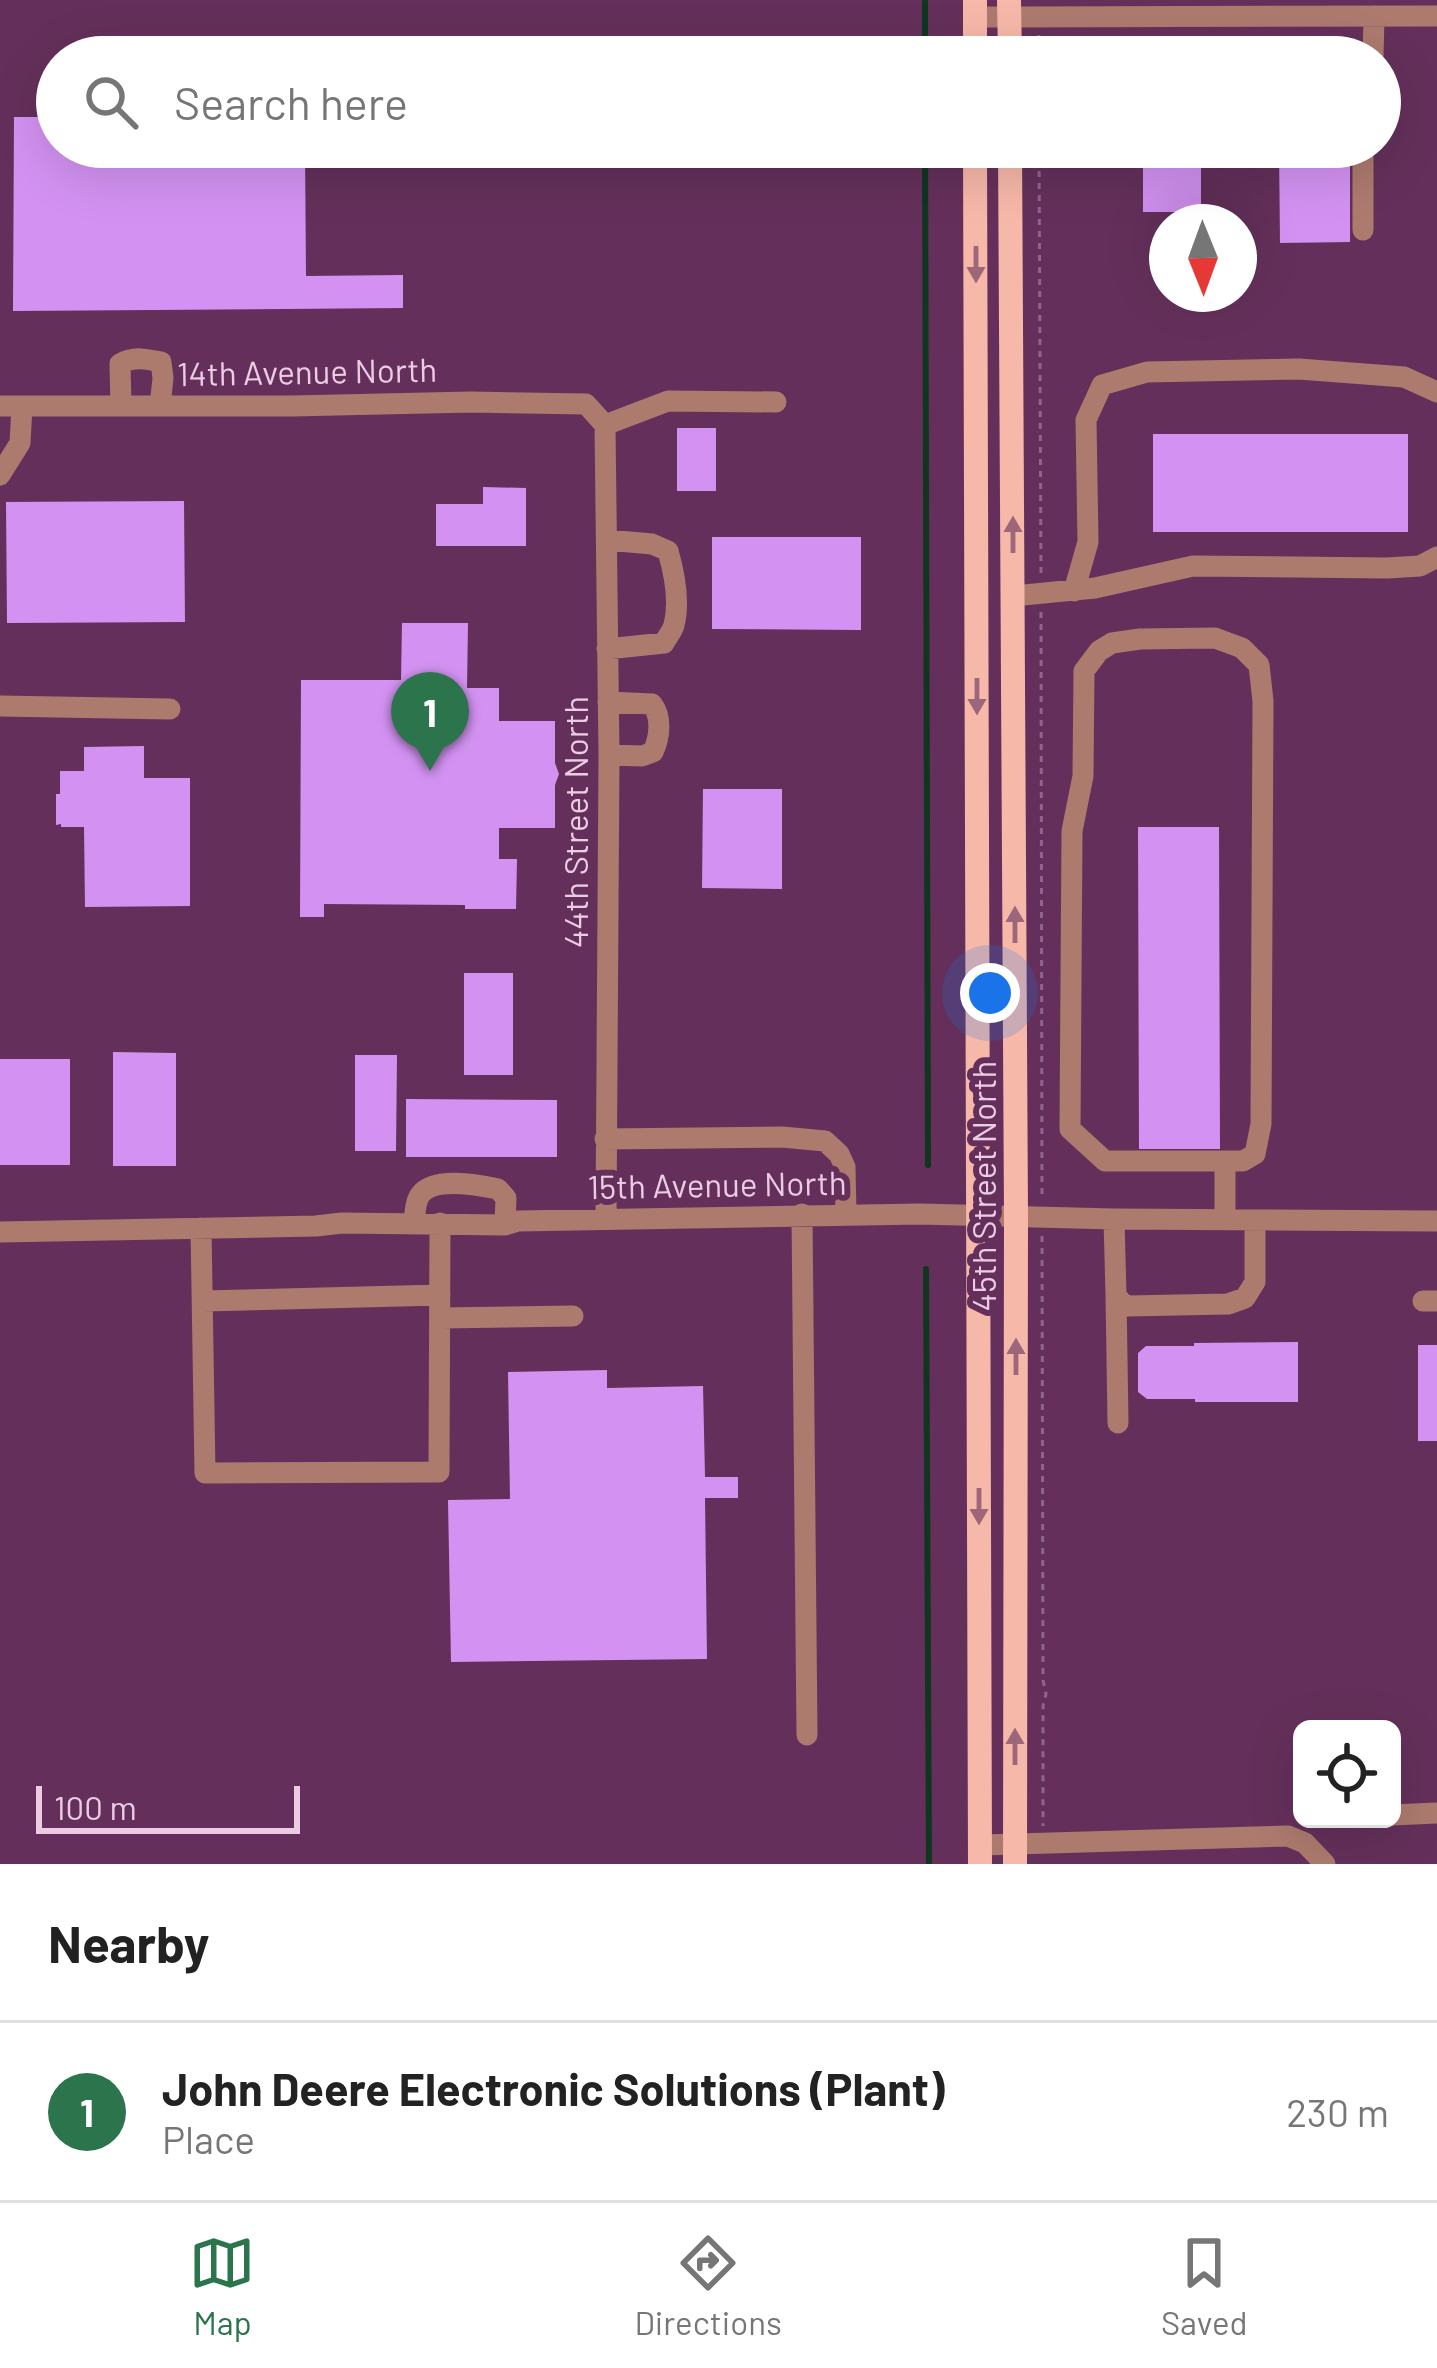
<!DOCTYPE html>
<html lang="en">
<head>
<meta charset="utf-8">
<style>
  :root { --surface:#fff; --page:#f6f6f6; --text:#222; --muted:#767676; --line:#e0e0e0; --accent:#2b744c }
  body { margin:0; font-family:Barlow,sans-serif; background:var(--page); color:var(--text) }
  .controls { position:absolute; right:36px; bottom:36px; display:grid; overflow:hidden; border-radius:18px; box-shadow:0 12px 48px #0002 }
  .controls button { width:108px; height:108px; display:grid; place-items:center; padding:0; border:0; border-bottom:3px solid var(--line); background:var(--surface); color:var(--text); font:60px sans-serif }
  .compass { position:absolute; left:1149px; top:204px; width:108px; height:108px; border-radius:50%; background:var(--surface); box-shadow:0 12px 48px #0002; rotate:179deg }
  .scale { position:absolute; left:36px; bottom:30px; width:264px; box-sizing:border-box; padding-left:12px; border:6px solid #ebcce4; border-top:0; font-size:33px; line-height:42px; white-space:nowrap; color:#ebcce4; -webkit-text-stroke:9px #64305b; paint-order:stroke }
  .you { position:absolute; left:990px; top:993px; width:42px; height:42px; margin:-30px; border:9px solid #fff; border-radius:50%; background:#1a73e8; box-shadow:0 0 0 18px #1a73e833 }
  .badge { display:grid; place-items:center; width:78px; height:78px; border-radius:50%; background:var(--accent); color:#fff; font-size:39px; font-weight:700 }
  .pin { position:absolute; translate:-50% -99px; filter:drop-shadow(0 3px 6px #0008) }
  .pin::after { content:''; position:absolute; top:63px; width:42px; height:36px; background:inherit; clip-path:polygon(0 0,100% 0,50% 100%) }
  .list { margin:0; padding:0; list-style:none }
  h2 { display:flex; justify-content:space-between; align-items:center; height:156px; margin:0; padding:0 48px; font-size:51px }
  h2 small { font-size:39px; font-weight:400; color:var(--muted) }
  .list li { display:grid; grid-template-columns:78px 1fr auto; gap:36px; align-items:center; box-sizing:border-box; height:180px; padding:0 48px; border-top:3px solid var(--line) }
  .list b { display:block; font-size:45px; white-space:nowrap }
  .list p { margin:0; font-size:39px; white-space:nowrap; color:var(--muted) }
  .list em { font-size:39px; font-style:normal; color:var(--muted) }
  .icon { flex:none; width:66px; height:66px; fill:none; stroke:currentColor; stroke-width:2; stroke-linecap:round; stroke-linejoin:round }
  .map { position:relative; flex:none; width:1437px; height:1864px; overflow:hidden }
  .search { position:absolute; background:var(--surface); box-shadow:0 12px 48px #0002; left:36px; right:36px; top:36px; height:132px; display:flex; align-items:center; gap:30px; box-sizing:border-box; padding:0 42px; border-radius:66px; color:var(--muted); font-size:45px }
  .sheet { height:336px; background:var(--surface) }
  nav { display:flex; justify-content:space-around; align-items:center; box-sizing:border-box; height:168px; border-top:3px solid var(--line); background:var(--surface); font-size:33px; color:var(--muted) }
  nav a { display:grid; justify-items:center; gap:6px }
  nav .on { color:var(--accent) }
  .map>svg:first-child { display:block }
</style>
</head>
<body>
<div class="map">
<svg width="1437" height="1864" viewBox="0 0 1437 1864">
  <rect width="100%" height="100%" fill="#64305b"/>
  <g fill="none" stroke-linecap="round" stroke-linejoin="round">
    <path stroke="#10361f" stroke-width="6" d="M 925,0 L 925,57
      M 925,147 L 928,1165
      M 926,1269 L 929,1864"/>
  </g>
  <path fill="#d392f2" d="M 14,117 L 57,117 L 57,147 L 305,147 L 306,276 L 403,275 L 403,308 L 13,311 Z
    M 1120,147 L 1201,147 L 1201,212 L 1143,212 L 1143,167 L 1120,167 Z
    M 1279,147 L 1350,147 L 1350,242 L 1280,243 Z
    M 677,428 L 716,428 L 716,491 L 677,491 Z
    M 1153,434 L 1408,434 L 1408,532 L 1153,532 Z
    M 483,487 L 526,488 L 526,546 L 436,546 L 436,504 L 483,504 Z
    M 184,501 L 185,622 L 7,623 L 6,502 Z
    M 712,537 L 861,537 L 861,630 L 712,629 Z
    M 402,623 L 468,623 L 467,688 L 499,688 L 499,721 L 555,721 L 555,763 L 559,774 L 555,785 L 555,828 L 499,828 L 499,859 L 517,859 L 516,909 L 465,909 L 465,905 L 324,904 L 324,917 L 300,917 L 301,680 L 401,680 Z
    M 144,746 L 144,778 L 190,778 L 190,906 L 85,907 L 84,827 L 61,827 L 61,824 L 56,825 L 56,794 L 60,794 L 60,771 L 84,771 L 84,747 Z
    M 703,789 L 782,789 L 782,889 L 702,888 Z
    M 1138,827 L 1219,827 L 1220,1149 L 1139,1149 Z
    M 464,973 L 513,973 L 513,1075 L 464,1075 Z
    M 113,1052 L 176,1053 L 176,1166 L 113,1166 Z
    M 355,1055 L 397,1055 L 396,1151 L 355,1151 Z
    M 0,1059 L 70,1059 L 70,1165 L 0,1165 Z
    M 406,1099 L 557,1100 L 557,1157 L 406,1157 Z
    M 1298,1342 L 1298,1402 L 1195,1402 L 1195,1399 L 1147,1399 L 1138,1392 L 1138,1353 L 1146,1346 L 1194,1346 L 1194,1343 Z
    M 1418,1345 L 1437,1345 L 1437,1441 L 1418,1441 Z
    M 607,1370 L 607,1388 L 703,1386 L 705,1477 L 738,1477 L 738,1498 L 705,1498 L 707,1659 L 451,1662 L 448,1500 L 510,1499 L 508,1372 Z"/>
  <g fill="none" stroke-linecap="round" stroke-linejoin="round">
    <path stroke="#916489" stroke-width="3" stroke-dasharray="6 6" stroke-linecap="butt" d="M 1039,35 L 1039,57
      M 1039,147 L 1041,573
      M 1041,612 L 1042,1197
      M 1042,1236 L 1043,1680 L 1046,1694 L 1043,1706 L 1043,1826"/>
    <path stroke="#ad7a6e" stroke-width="21" d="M 975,17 L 1437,16
      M 1373,57 L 1374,16
      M 1363,147 L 1363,230
      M 0,406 L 292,406 L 471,402 L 586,404 L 605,425
      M 121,406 L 120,364 C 133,356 147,359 161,362 L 163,378 L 160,406
      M 605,425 L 609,755 L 606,1219
      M 605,425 L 668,401 L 776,402
      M 0,475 L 20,443 L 22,406
      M 607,540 L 652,544 L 668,551 C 674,572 680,602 674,625 C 672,632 667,637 664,643 L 607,649
      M 1074,591 L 1088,542 L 1086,420 L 1102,385 L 1147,372 L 1299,369 L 1404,377 L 1437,392
      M 1014,596 L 1095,588 L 1193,566 L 1387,568 L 1420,566 L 1437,557
      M 608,702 L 652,704 C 662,717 660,737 653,752 L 642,756 L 609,755
      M 0,706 L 170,709
      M 605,1139 L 782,1137 L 825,1141 L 839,1154 L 845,1167 L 846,1215
      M 802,1214 L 807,1735
      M 1114,1219 L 1116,1295 L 1122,1303 L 1128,1306 L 1228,1304 L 1245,1298 L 1255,1282 L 1255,1220
      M 1225,1220 L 1225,1161 L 1105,1161 L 1070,1129 L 1072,831 L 1083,776 L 1084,671 L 1099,651 L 1112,643 L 1140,639 L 1215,638 L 1242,648 L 1259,665 L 1263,701 L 1261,1124 L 1255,1154 L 1243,1161 L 1225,1161
      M 414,1224 C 415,1215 415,1202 420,1195 C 434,1176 478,1185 498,1189 L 506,1198 L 505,1225
      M 201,1228 L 205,1473 L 439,1472 L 440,1223
      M 0,1232 L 316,1226 L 342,1223 L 505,1225 L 518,1221 L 920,1214 L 1114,1219 L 1437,1221
      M 1116,1295 L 1118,1423
      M 203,1301 L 440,1295
      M 1423,1301 L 1437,1301
      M 440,1318 L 573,1316
      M 1392,1815 L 1437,1813
      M 980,1845 L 1288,1836 L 1305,1843 L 1325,1864"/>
    <path stroke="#f6b8a9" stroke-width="24" d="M 975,0 L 975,57
      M 1009,0 L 1010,57
      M 975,147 L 980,1864
      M 1010,147 L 1016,1217 L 1015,1864"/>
  </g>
  <defs><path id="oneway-solid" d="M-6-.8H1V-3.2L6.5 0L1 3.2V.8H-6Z" transform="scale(3)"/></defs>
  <g fill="#9e667a">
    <use href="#oneway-solid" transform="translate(976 264) rotate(90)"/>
    <use href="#oneway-solid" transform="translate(1013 535) rotate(-90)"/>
    <use href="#oneway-solid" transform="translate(977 696) rotate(90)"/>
    <use href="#oneway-solid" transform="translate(1015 925) rotate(-90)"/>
    <use href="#oneway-solid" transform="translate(1016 1357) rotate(-90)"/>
    <use href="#oneway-solid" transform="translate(979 1506) rotate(90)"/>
    <use href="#oneway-solid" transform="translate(1015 1747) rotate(-90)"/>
  </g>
  <g text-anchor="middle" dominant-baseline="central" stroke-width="12" stroke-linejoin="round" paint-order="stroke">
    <g font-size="33" fill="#ebcce4" stroke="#64305b">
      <text transform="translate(307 371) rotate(-1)">14th Avenue North</text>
      <text transform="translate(575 822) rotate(-90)">44th Street North</text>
      <text transform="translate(717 1184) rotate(-1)">15th Avenue North</text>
      <text transform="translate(983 1186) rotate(-90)">45th Street North</text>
    </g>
  </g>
</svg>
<div class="controls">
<button><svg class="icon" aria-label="locate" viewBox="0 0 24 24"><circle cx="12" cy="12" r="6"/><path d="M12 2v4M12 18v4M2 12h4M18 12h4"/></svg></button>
</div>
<svg class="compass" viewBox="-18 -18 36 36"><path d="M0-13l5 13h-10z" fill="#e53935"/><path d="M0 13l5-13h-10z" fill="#767676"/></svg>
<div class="scale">100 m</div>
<div class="you"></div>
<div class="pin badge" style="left:430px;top:771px">1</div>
<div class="search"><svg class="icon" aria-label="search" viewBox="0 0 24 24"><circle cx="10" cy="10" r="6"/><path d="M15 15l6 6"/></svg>Search here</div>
</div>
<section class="sheet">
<h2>Nearby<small></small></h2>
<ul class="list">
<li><span class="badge">1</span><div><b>John Deere Electronic Solutions (Plant)</b><p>Place</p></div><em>230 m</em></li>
</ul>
</section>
<nav>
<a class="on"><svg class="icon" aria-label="map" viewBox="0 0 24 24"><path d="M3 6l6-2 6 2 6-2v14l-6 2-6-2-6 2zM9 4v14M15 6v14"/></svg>Map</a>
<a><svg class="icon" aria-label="directions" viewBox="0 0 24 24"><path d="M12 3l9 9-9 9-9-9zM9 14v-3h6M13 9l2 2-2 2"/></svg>Directions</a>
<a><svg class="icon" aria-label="saved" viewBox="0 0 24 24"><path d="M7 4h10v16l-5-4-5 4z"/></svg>Saved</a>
</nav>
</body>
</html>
